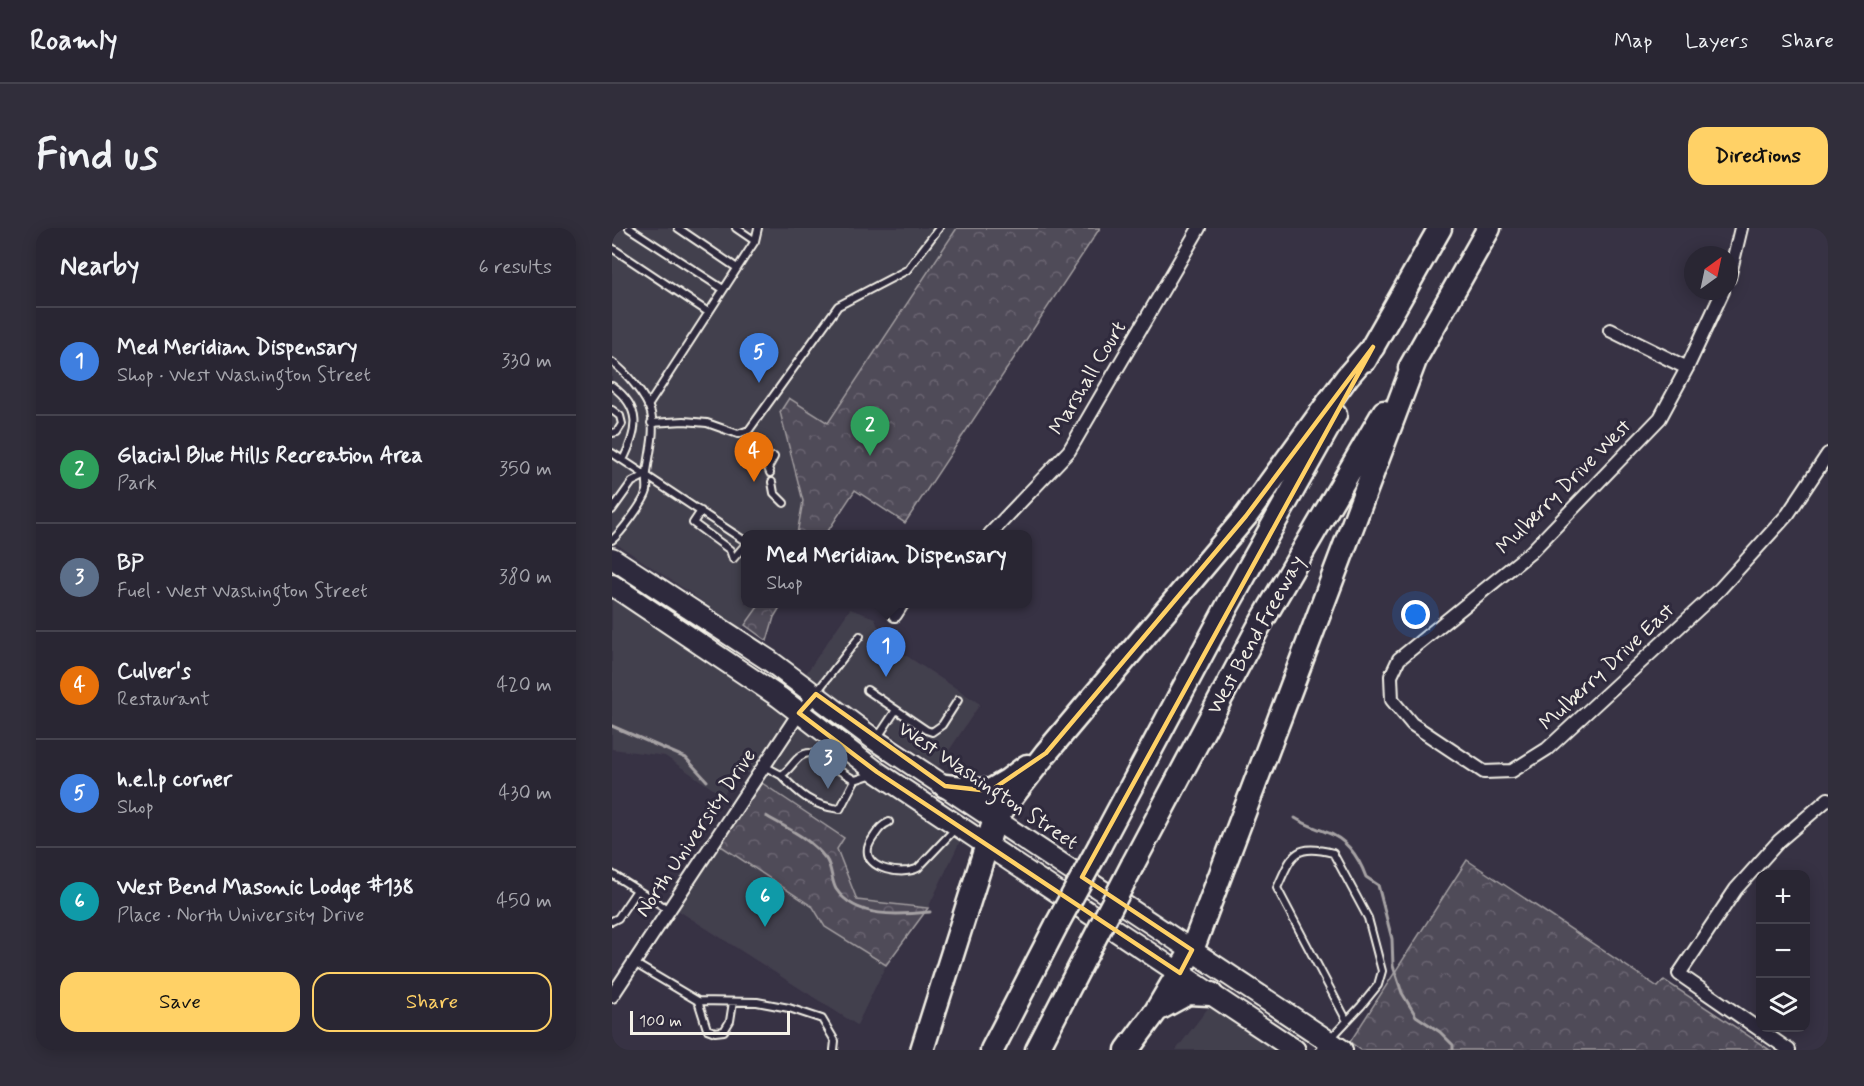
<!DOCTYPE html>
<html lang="en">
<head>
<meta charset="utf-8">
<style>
  :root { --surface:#292633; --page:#312e3b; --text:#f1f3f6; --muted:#a5a5ac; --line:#45434e; --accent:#ffd166 }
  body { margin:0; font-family:Mynerve,sans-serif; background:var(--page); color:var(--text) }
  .controls { position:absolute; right:18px; bottom:18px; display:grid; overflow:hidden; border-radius:12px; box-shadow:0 3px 15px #0003 }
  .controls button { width:54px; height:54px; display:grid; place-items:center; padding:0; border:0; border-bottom:2px solid var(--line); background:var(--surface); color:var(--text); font:30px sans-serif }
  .compass { position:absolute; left:1072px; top:18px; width:54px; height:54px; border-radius:50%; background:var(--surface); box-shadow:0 3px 15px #0003; rotate:33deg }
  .scale { position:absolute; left:18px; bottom:15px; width:160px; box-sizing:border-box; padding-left:6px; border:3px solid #f4f1e8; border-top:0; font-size:16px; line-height:21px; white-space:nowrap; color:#f4f1e8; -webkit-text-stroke:4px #2f2a3d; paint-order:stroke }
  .you { position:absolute; left:804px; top:387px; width:21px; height:21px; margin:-15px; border:4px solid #fff; border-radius:50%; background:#1a73e8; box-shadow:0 0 0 9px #1a73e833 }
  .badge { display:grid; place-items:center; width:39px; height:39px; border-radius:50%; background:var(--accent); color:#fff; font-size:20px; font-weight:700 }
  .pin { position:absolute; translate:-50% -50px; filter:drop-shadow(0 2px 3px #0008) }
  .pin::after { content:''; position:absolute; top:32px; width:21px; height:18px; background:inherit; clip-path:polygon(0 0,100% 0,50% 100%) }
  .popup { position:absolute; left:129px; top:302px; width:291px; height:78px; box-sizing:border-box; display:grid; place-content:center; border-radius:12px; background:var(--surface); filter:drop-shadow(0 2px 4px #0005); font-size:20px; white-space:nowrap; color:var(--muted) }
  .popup b { font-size:22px; color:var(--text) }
  .popup::after { content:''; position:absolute; left:50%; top:100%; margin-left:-12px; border:12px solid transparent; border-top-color:var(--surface) }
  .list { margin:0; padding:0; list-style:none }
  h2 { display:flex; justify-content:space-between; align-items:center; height:78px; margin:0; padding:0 24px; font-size:26px }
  h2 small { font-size:20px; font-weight:400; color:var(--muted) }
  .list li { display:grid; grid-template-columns:39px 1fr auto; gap:18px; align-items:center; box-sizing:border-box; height:108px; padding:0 24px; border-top:2px solid var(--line) }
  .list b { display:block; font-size:22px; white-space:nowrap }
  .list p { margin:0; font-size:20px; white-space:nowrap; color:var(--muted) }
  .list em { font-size:20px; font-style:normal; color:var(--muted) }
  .actions { display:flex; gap:12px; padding:18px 24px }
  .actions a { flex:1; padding:14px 0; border:2px solid var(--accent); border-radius:18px; text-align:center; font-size:21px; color:var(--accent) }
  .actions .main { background:var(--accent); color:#111 }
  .icon { flex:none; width:33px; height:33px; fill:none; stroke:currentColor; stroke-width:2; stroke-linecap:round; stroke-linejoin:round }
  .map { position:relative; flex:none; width:1216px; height:822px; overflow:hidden; border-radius:18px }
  header { display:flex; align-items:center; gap:36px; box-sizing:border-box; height:84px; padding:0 30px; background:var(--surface); border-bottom:2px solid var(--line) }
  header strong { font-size:28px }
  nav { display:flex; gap:33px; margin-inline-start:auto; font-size:21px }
  .intro { display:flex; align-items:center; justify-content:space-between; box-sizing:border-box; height:144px; padding:0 36px }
  h1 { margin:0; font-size:42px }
  .button { padding:15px 27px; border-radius:18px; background:var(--accent); color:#111; font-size:21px; font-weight:700 }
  main { display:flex; gap:36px; padding:0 36px }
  aside { flex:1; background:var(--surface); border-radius:18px; box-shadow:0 3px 15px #0003 }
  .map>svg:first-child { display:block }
</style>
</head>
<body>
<header>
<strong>Roamly</strong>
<nav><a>Map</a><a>Layers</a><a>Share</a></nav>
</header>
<div class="intro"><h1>Find us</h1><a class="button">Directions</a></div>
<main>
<aside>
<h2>Nearby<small>6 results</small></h2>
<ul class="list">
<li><span class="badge" style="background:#3f7fe0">1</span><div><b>Med Meridian Dispensary</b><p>Shop · West Washington Street</p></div><em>330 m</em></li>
<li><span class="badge" style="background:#2e9e5b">2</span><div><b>Glacial Blue Hills Recreation Area</b><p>Park</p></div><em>350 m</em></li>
<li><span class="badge" style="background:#5c6f8a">3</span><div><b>BP</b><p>Fuel · West Washington Street</p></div><em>380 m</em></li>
<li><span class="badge" style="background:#e8710a">4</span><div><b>Culver's</b><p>Restaurant</p></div><em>420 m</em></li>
<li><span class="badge" style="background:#3f7fe0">5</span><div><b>h.e.l.p corner</b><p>Shop</p></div><em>430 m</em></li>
<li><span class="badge" style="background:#0f9aa8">6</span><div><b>West Bend Masonic Lodge #138</b><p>Place · North University Drive</p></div><em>450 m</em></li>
</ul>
<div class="actions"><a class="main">Save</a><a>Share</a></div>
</aside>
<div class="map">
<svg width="1216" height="822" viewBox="0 0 1216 822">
  <defs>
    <pattern id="park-crowns" width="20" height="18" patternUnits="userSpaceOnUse" patternTransform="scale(1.5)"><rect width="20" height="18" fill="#504b59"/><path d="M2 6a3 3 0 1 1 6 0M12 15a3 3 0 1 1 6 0" fill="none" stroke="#6a6571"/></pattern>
  </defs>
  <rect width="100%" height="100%" fill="#373244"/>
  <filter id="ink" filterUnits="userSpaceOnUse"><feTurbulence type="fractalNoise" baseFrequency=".0167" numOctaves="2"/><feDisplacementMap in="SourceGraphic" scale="12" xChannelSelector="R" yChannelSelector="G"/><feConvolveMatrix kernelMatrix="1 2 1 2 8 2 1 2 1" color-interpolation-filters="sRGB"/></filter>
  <g filter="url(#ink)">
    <path fill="#433f4e" d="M 0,0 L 345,0 L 216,195 L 178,170 L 168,184 L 191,273 L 185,306 L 133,306 L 133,376 L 148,376 L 129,402 L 77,364 L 0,313 Z
      M 0,366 L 159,474 L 350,609 L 316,680 L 245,672 L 224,621 L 231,610 L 129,541 L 111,568 L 53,528 L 0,521 Z
      M 238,381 L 263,390 L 265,397 L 272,403 L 283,409 L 278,417 L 368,476 L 326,539 L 193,447 Z
      M 106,616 L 201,679 L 213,699 L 274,737 L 245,797 L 64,681 Z
      M 599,776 L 676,822 L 564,822 Z"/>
    <path fill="url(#park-crowns)" stroke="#a29ea0" stroke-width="1.5" d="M 345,0 L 488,0 L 293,295 L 243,262 L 214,306 L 185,306 L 191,273 L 168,184 L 177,170 L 216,195 Z
      M 148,376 L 170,376 L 162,389 L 155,413 L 133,397 Z
      M 147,553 L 232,610 L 225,621 L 245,672 L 316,680 L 274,737 L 213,699 L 201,679 L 106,616 Z
      M 855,632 L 1046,759 L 1052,752 L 1158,822 L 749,822 L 738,814 Z"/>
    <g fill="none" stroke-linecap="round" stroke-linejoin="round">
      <path stroke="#a6a2a4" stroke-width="3" d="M 0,498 L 74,530 L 95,553
        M 154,588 C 175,600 199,611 214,631 C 220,639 219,652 224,661 C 244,691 287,687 318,684
        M 683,590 C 694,597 702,599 714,604 C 735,611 747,630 754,649 L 766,657 L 780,711 L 781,738 L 790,765 L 804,788 L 828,804 L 841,817 L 841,822"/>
      <defs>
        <path id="lane" d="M 17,0 L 111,61
          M 66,0 L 125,40
          M 124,0 L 143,13
          M 0,20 L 96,84
          M 0,134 C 13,143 35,169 39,185 C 44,205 37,225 35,245 C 34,250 36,258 35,263 C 32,274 9,305 0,312
          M 0,158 C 30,180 26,202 11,232
          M 36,178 L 143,13 L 146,0
          M 0,182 L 8,188 L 10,196 L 5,204 L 0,205
          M 39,195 L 72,193 L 95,195 L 126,206 L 137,202 L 226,78 L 295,42 L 327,0
          M 0,225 L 133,313
          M 158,245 L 156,240 L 162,229
          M 160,254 L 162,265 L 172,275
          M 0,282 L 20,254 L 34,247
          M 89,283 L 81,295 L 118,322 L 121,331
          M 121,331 L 133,317
          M 255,462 L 314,502 L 320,504 L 330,497 L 346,472
          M 204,465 L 248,408
          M 266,509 L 284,482
          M 152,538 L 169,547 C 180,542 184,525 198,525 L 243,552
          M 169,547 C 187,566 200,578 228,581 L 243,552 L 261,546
          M 277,594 C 270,597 267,601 263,607 C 261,610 257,615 256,620 C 252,642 292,648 306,640 L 344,600
          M 0,646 L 57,682
          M 0,693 L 6,690 L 25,662
          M 22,735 L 86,773 L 145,774 L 177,780 L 210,791 L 223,813 L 222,822
          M 86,773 L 95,801 L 103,804 L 112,803 L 118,793 L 121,774
          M 708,822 L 749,778 L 766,757 L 770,743 L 756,690 L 721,625 C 682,615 680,627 665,660 L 735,793"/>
        <path id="street" d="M 1117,50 L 1129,0
          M 1111,63 L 1075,140 L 1048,190 L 919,324 L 787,431 L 779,448 L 780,472 L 800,496 L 872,544 L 900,543 L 935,521 L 1108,361 L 1176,286 L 1216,226
          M 998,102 L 1075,140
          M 378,306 L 457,223 L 587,0
          M 283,387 L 290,376
          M 0,768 L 187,485 L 204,466
          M 1177,822 L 1067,746 L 1124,661 L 1167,613 L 1216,571"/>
        <path id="primary" d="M 0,330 L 158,433 L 263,512 L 730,822
          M 0,357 L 167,469 L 265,544 L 683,822"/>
        <path id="highway" d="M 753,132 L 828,0
          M 798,140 L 877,0
          M 333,558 L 378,563 L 395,553 L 415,538
          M 488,617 L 616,377 L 723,187
          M 521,636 L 646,400 L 772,184
          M 545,782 L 576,765 L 599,766
          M 310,822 L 383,591 L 434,525 L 634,288 L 735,149 L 761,119
          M 380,822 L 445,696
          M 425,822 L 474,727
          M 515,822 L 544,783 L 580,722 L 805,127"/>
      </defs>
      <use href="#lane" stroke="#f4f1e8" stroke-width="10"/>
      <use href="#street" stroke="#f4f1e8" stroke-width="16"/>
      <use href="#primary" stroke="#f4f1e8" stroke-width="24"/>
      <use href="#highway" stroke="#f4f1e8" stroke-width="27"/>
      <use href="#lane" stroke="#2f2a3d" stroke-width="6"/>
      <use href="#street" stroke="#2f2a3d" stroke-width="12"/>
      <use href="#primary" stroke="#2f2a3d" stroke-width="20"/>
      <use href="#highway" stroke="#2f2a3d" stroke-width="22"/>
      <defs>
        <path id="highway-bridge" d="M 445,696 L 488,617
          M 474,727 L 521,636"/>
      </defs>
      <use href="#highway-bridge" stroke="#f4f1e8" stroke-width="27" stroke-linecap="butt"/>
      <use href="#highway-bridge" stroke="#2f2a3d" stroke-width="22"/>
    </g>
  </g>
  <path fill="none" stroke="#ffd166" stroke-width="4.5" stroke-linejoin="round" d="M 761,119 L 470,649 L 580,722 L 568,745 L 265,544 L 187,485 L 204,466 L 333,558 L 378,563 L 434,525 L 634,288 Z"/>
  <g text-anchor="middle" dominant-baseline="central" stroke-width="6" stroke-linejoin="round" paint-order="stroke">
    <g font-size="21" fill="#f4f1e8" stroke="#2f2a3d">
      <text transform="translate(476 150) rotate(-59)">Marshall Court</text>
      <text transform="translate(952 259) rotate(-45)">Mulberry Drive West</text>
      <text transform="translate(644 407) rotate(-61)">West Bend Freeway</text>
      <text transform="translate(995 439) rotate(-43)">Mulberry Drive East</text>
      <text transform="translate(376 558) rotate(34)">West Washington Street</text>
      <text transform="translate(84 605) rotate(-56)">North University Drive</text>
    </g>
  </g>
</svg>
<div class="controls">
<button>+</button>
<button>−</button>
<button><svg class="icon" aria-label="layers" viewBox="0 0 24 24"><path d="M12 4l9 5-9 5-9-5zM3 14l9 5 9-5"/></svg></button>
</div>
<svg class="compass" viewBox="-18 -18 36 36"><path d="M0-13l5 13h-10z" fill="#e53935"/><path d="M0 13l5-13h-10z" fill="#a5a5ac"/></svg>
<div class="scale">100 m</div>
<div class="you"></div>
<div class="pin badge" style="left:274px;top:449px;background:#3f7fe0">1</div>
<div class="popup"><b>Med Meridian Dispensary</b>Shop</div>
<div class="pin badge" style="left:258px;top:228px;background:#2e9e5b">2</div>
<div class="pin badge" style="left:216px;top:561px;background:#5c6f8a">3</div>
<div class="pin badge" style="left:142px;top:254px;background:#e8710a">4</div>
<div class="pin badge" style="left:147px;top:155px;background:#3f7fe0">5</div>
<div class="pin badge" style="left:153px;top:699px;background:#0f9aa8">6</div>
</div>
</main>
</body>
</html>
